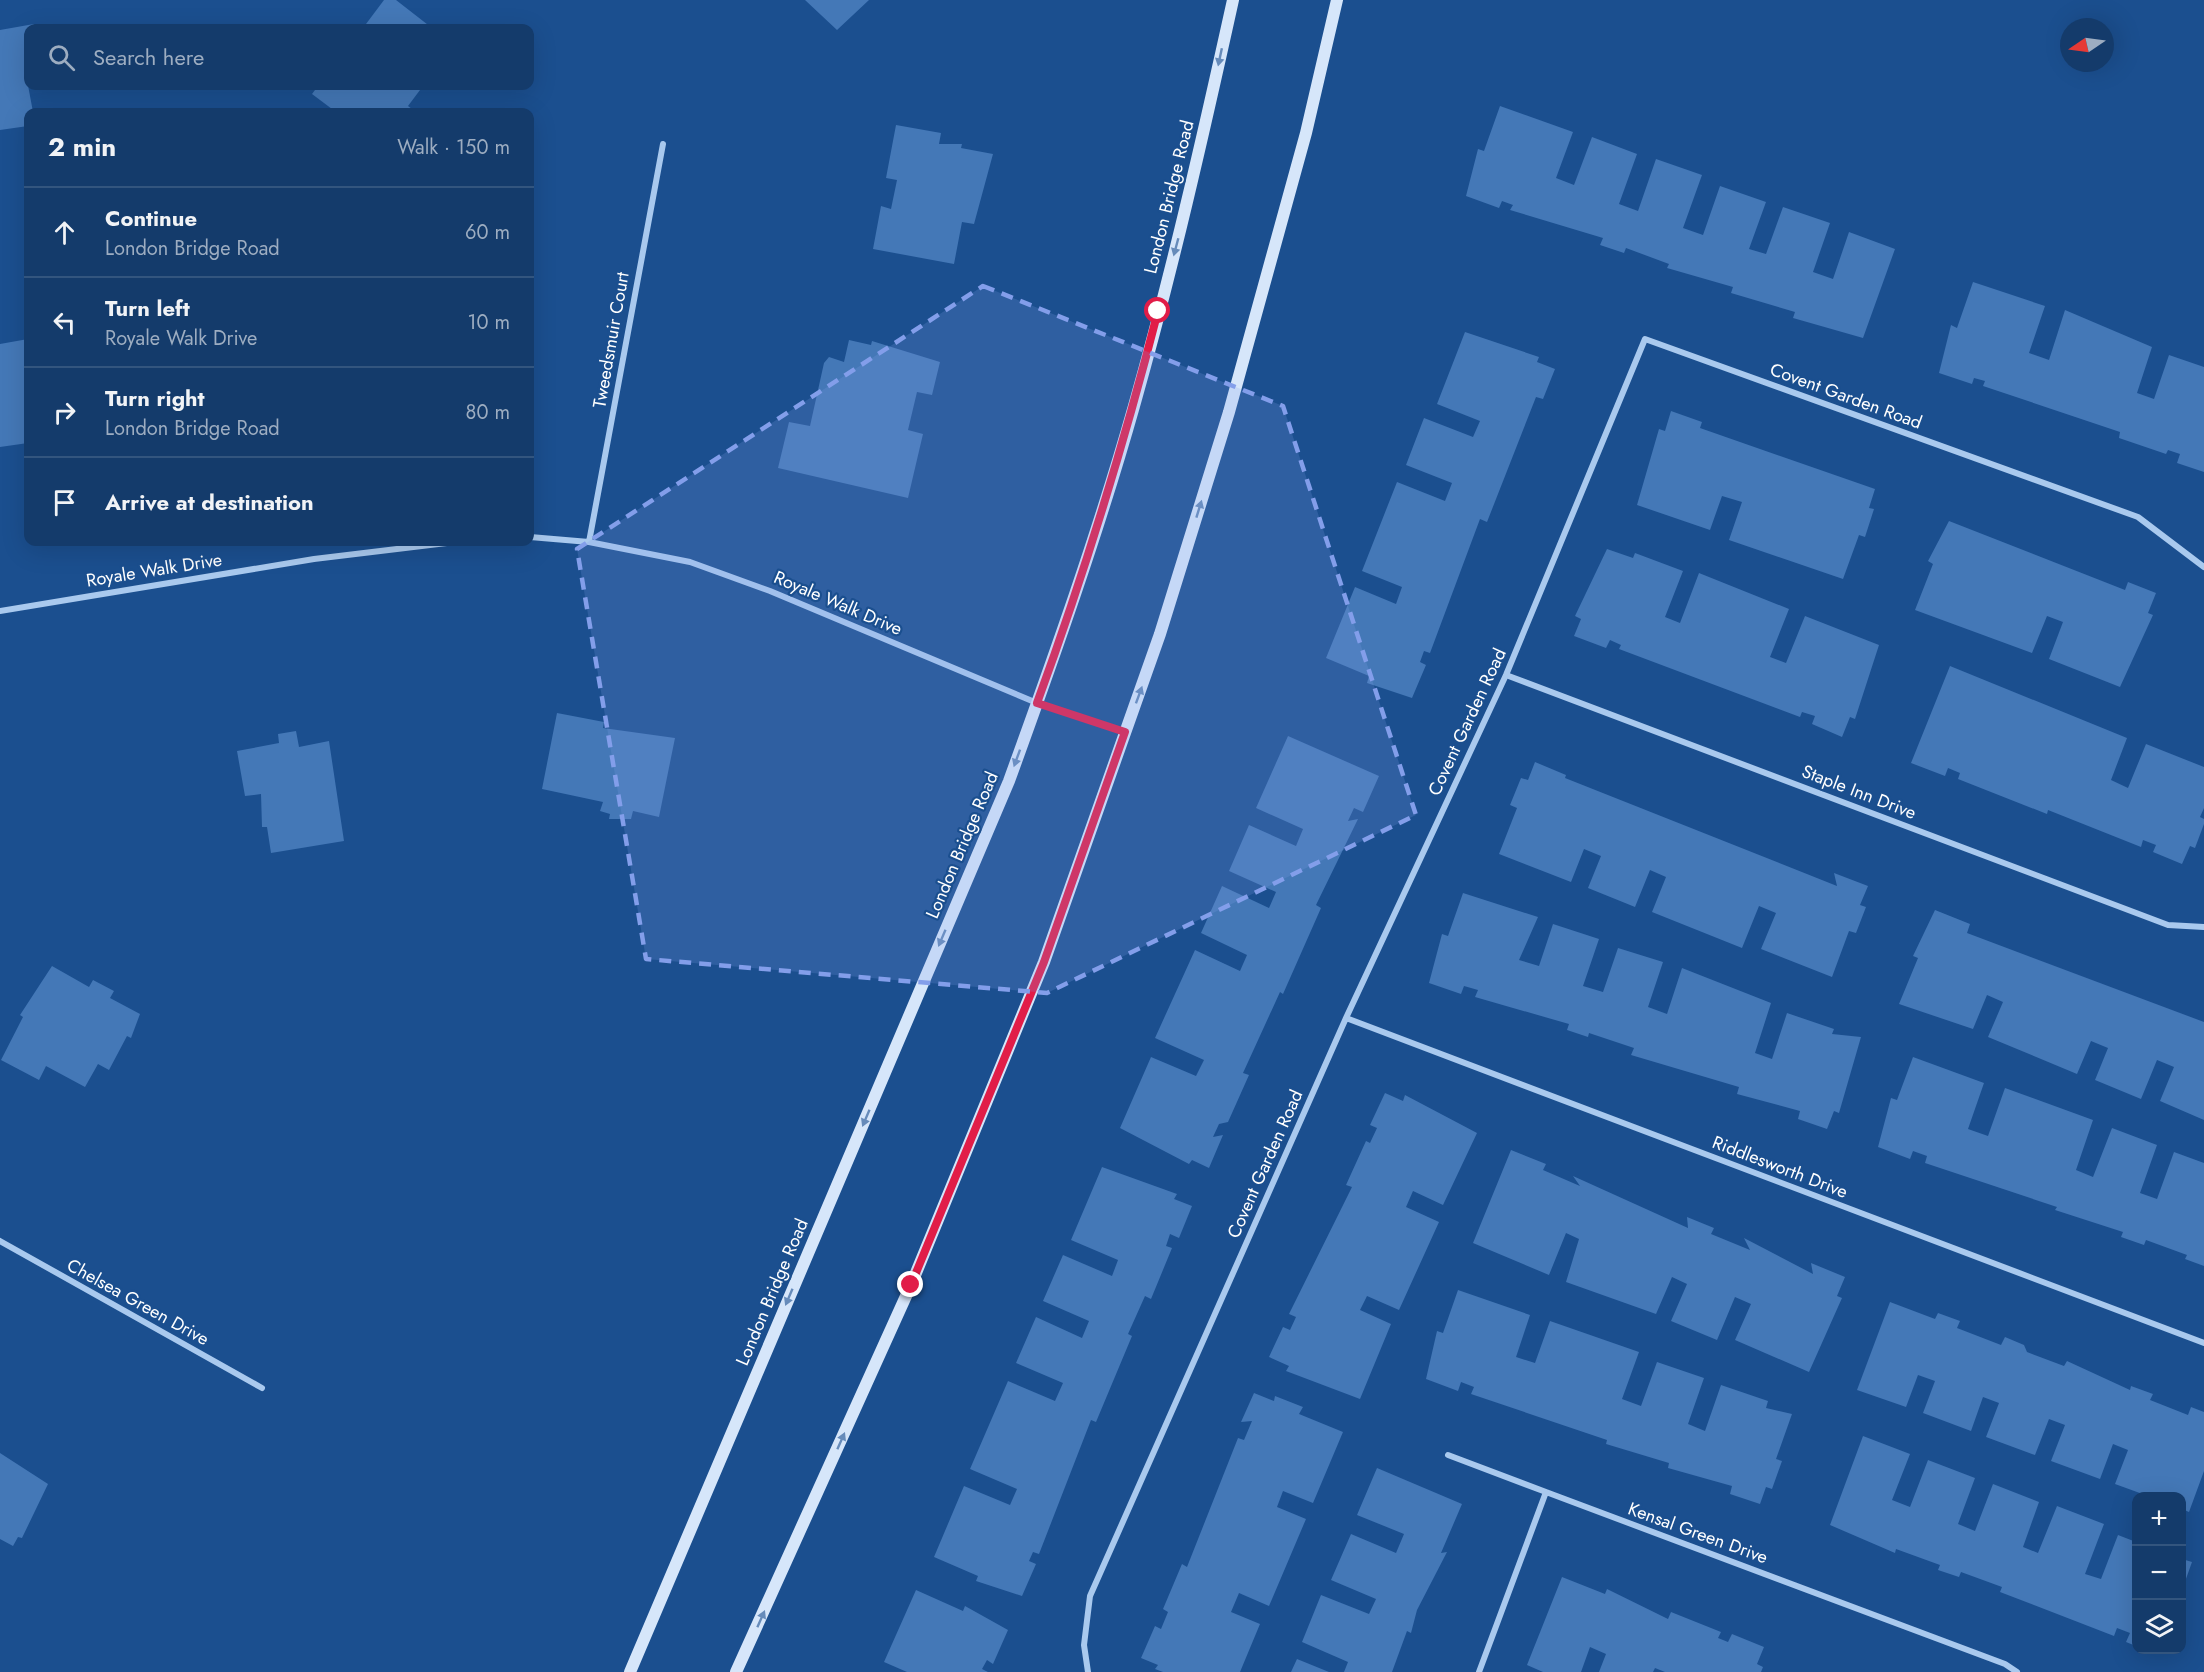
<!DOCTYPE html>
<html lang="en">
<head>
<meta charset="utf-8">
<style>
  :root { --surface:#143b6b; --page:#214673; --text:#f1f3f6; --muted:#9dadc1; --line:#33557e }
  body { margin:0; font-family:Jost,sans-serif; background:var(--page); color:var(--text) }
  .controls { position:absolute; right:18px; bottom:18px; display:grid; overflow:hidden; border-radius:12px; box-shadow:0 6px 24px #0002 }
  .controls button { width:54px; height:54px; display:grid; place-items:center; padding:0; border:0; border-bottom:2px solid var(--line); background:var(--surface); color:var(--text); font:30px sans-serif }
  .compass { position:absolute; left:2060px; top:18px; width:54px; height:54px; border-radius:50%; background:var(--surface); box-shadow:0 6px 24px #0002; rotate:257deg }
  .stop { position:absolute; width:18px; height:18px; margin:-14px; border:4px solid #e11d48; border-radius:50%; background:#fff }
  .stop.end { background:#e11d48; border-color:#fff; box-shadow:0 2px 6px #0008 }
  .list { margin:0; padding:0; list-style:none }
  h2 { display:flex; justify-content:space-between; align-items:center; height:78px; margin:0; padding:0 24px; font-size:26px }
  h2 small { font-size:20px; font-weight:400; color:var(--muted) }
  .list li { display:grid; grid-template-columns:39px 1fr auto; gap:18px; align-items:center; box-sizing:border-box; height:90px; padding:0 24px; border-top:2px solid var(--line) }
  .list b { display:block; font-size:22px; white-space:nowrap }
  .list p { margin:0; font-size:20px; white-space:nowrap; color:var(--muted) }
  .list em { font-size:20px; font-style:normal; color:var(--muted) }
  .icon { flex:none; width:33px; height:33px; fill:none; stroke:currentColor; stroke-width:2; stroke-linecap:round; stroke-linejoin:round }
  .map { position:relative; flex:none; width:2204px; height:1672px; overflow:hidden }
  .search { position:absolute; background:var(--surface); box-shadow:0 6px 24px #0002; left:24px; top:24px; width:510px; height:66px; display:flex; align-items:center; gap:15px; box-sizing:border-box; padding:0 21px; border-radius:12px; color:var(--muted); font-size:22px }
  .panel { position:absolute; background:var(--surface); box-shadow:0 6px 24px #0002; left:24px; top:108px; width:510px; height:438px; border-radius:12px }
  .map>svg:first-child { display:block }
</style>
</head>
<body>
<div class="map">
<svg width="2204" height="1672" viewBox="0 0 2204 1672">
  <rect width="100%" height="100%" fill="#1b4f8f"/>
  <path fill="#4478b7" d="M 384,0 L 396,0 L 432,28 L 363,28 Z
    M 805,0 L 869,0 L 837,30 Z
    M 34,24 L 35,28 L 28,28 L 27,80 L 33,112 L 28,112 L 28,126 L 0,130 L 0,30 Z
    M 318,86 L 423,86 L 408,106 L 416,112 L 336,112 L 312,94 Z
    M 1500,106 L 1573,132 L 1556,178 L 1574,185 L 1592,137 L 1637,154 L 1619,204 L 1638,211 L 1656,159 L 1702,175 L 1683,228 L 1703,235 L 1720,186 L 1766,202 L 1749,249 L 1766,254 L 1783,207 L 1830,223 L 1813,272 L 1833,279 L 1849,232 L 1895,249 L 1863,338 L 1793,318 L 1795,312 L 1731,293 L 1733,287 L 1667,268 L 1669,264 L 1626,248 L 1624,253 L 1600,245 L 1603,238 L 1510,210 L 1513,205 L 1502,201 L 1499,208 L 1466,196 L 1478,149 L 1484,151 Z
    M 896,125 L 941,133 L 939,144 L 962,144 L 961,148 L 993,154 L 974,224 L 962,222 L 954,264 L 873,249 L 881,206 L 891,209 L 897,180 L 886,178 Z
    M 1973,282 L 2045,306 L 2029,353 L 2049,360 L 2065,310 L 2152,347 L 2137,393 L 2154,399 L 2169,355 L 2204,367 L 2204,472 L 2177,463 L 2180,454 L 2168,450 L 2166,454 L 2119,438 L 2120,432 L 1983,386 L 1985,381 L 1974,378 L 1972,384 L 1939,373 L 1951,325 L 1957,328 Z
    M 1465,332 L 1539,357 L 1537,362 L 1555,369 L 1543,399 L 1536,397 L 1487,522 L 1480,519 L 1430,653 L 1424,651 L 1420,662 L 1426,665 L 1412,698 L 1367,683 L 1369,676 L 1326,658 L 1355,587 L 1396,604 L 1402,587 L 1362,571 L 1397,482 L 1445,501 L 1452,483 L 1406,465 L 1424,418 L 1473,437 L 1480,421 L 1437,404 Z
    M 28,339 L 28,443 L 0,447 L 0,344 Z
    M 849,340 L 871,345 L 872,341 L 940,362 L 932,395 L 917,392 L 908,430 L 923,434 L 908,498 L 778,468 L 789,422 L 810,426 L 824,363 L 829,357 L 844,362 Z
    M 1671,411 L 1702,422 L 1700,428 L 1875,489 L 1869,508 L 1874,509 L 1865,537 L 1859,535 L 1843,579 L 1729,540 L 1742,502 L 1722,496 L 1710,530 L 1637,505 L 1659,429 L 1665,431 Z
    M 1949,521 L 2125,590 L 2128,582 L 2156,593 L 2148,613 L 2153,615 L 2120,687 L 2049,659 L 2063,622 L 2047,616 L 2032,653 L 1915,610 L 1933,564 L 1928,561 Z
    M 1607,549 L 1633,558 L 1635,553 L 1683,571 L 1665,617 L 1680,623 L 1699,573 L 1789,609 L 1770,657 L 1786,663 L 1805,616 L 1879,645 L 1855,719 L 1850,717 L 1842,737 L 1812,724 L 1815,716 L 1802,712 L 1800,717 L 1619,649 L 1621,645 L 1610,640 L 1606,648 L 1574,636 L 1581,619 L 1575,616 Z
    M 1950,666 L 2127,738 L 2111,780 L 2128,788 L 2146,744 L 2204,767 L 2204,808 L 2200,817 L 2204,819 L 2204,824 L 2195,848 L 2190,846 L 2182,864 L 2153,852 L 2156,845 L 2143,840 L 2141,847 L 2048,810 L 2047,814 L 1958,779 L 1960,773 L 1948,768 L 1945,776 L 1911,763 Z
    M 557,713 L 604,722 L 603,728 L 675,738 L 659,817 L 633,811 L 631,819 L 609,819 L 610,814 L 600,811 L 603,802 L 542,789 Z
    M 296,731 L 299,747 L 329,741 L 344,841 L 271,853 L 267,827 L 262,827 L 261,794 L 245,796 L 237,751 L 279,743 L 278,734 Z
    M 1288,736 L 1379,776 L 1363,812 L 1354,808 L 1348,821 L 1358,819 L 1316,905 L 1321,908 L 1283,994 L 1280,992 L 1243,1073 L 1249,1075 L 1228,1122 L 1219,1124 L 1213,1137 L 1223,1135 L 1209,1168 L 1192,1160 L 1189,1164 L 1120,1128 L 1151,1057 L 1196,1076 L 1204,1060 L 1155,1038 L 1195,950 L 1240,971 L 1247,955 L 1201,933 L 1222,886 L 1269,908 L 1276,892 L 1229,871 L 1249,825 L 1296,846 L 1303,829 L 1256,808 Z
    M 1535,762 L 1566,775 L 1565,778 L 1837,886 L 1834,873 L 1868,886 L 1860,905 L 1866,907 L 1856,933 L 1849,931 L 1832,977 L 1761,949 L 1776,913 L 1759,906 L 1742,948 L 1652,912 L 1666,877 L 1650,870 L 1635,907 L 1588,888 L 1601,856 L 1584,849 L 1571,882 L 1499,854 L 1517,808 L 1510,805 L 1521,778 L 1528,780 Z
    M 1463,893 L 1538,917 L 1519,960 L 1539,966 L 1553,924 L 1599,939 L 1583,986 L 1603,992 L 1618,948 L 1663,962 L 1648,1007 L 1667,1014 L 1682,968 L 1771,1003 L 1755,1053 L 1772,1059 L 1787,1013 L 1834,1029 L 1832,1034 L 1861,1037 L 1839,1113 L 1834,1111 L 1827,1129 L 1798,1119 L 1800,1111 L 1737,1094 L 1739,1087 L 1631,1055 L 1634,1048 L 1589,1033 L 1588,1037 L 1567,1030 L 1569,1024 L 1475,997 L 1478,990 L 1464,986 L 1461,994 L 1429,983 L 1442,934 L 1448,936 Z
    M 1935,910 L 1970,924 L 1967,933 L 2204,1022 L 2204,1120 L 2160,1101 L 2174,1067 L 2157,1060 L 2141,1099 L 2095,1080 L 2108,1048 L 2091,1041 L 2077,1074 L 1988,1037 L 2003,1002 L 1987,995 L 1973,1029 L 1899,1004 L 1918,958 L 1913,956 Z
    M 52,966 L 89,987 L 93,980 L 114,991 L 110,998 L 140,1014 L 131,1038 L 127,1036 L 109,1070 L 98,1064 L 85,1087 L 46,1066 L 39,1080 L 1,1060 L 23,1017 L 20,1015 Z
    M 1913,1057 L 1984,1083 L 1968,1129 L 1988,1136 L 2005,1088 L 2093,1120 L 2076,1170 L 2093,1177 L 2112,1128 L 2157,1145 L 2140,1193 L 2157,1199 L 2174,1152 L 2204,1163 L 2204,1266 L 2185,1259 L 2187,1255 L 2146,1240 L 2144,1245 L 2121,1237 L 2123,1232 L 2055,1210 L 2057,1207 L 1925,1163 L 1927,1156 L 1913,1151 L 1910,1159 L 1878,1147 L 1891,1098 L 1897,1100 Z
    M 1385,1093 L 1403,1101 L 1405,1095 L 1477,1133 L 1443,1205 L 1413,1191 L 1406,1207 L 1439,1222 L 1399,1310 L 1367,1296 L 1360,1310 L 1391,1324 L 1360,1399 L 1286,1371 L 1289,1366 L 1269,1357 L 1283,1327 L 1290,1330 L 1296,1317 L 1289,1314 L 1352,1187 L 1346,1185 L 1366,1141 L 1370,1143 L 1377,1128 L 1370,1125 Z
    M 1511,1150 L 1546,1164 L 1543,1170 L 1580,1186 L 1573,1176 L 1688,1228 L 1687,1217 L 1714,1228 L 1711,1234 L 1750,1250 L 1744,1238 L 1813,1274 L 1811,1263 L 1845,1277 L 1837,1296 L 1842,1298 L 1809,1372 L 1735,1340 L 1751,1304 L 1735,1297 L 1717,1340 L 1671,1321 L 1687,1284 L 1672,1277 L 1656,1314 L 1566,1282 L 1579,1239 L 1566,1233 L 1549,1275 L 1473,1243 Z
    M 1102,1167 L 1177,1194 L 1174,1199 L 1192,1206 L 1179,1238 L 1170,1234 L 1166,1246 L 1172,1248 L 1151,1299 L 1145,1296 L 1128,1334 L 1132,1336 L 1096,1422 L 1091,1420 L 1039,1554 L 1033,1552 L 1029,1561 L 1036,1564 L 1022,1596 L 976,1581 L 978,1576 L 934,1557 L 964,1486 L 1010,1505 L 1017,1489 L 970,1469 L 1008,1381 L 1055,1401 L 1063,1383 L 1016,1363 L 1036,1317 L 1082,1338 L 1089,1321 L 1043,1301 L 1063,1255 L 1112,1276 L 1118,1260 L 1071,1240 Z
    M 1458,1290 L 1530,1315 L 1516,1357 L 1535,1363 L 1550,1321 L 1639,1352 L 1622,1399 L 1641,1406 L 1657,1362 L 1704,1378 L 1688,1424 L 1705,1431 L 1721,1385 L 1768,1401 L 1766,1408 L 1792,1414 L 1776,1459 L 1782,1461 L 1772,1489 L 1766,1487 L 1760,1504 L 1730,1494 L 1732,1486 L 1668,1468 L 1669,1463 L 1606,1444 L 1607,1440 L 1471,1394 L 1474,1387 L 1461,1382 L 1458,1391 L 1426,1379 L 1437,1331 L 1443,1333 Z
    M 1890,1302 L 1935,1319 L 1938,1313 L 1960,1321 L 1957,1328 L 2001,1345 L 2005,1337 L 2024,1345 L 2027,1352 L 2064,1366 L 2067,1361 L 2130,1390 L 2131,1386 L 2153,1394 L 2150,1400 L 2188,1415 L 2191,1407 L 2204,1412 L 2204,1471 L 2189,1512 L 2182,1509 L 2182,1496 L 2148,1496 L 2115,1484 L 2128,1450 L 2113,1444 L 2100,1479 L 2051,1461 L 2065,1425 L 2049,1419 L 2035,1455 L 1986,1437 L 1999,1403 L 1983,1397 L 1971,1431 L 1923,1413 L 1935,1381 L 1918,1375 L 1906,1407 L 1857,1390 Z
    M 1254,1393 L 1274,1401 L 1275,1396 L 1303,1407 L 1299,1414 L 1343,1432 L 1313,1503 L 1283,1491 L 1277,1507 L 1306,1519 L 1269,1606 L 1239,1593 L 1231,1612 L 1260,1624 L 1240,1672 L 1163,1672 L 1155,1669 L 1158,1665 L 1141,1658 L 1155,1626 L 1161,1629 L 1168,1612 L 1163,1609 L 1182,1564 L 1187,1567 L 1238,1438 L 1244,1440 L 1252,1421 L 1241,1422 Z
    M 1863,1436 L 1910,1454 L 1892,1500 L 1910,1507 L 1928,1460 L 1975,1478 L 1958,1524 L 1975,1531 L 1993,1484 L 2039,1502 L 2023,1547 L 2038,1553 L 2057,1506 L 2104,1524 L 2085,1574 L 2101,1579 L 2118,1535 L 2136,1542 L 2136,1646 L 2126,1642 L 2130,1633 L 2117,1628 L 2114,1636 L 2000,1592 L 2002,1587 L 1961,1572 L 1959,1577 L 1938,1570 L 1940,1565 L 1896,1549 L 1895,1553 L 1830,1525 Z
    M 0,1453 L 48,1484 L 22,1538 L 18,1537 L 13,1546 L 0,1539 Z
    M 1377,1468 L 1462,1504 L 1441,1553 L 1447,1552 L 1417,1610 L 1411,1633 L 1407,1631 L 1392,1672 L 1344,1672 L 1348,1662 L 1302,1642 L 1321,1595 L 1369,1614 L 1376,1599 L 1331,1580 L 1351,1534 L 1396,1553 L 1404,1534 L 1357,1515 Z
    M 2182,1559 L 2192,1562 L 2182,1590 Z
    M 1562,1577 L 1605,1594 L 1607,1589 L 1668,1619 L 1671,1612 L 1721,1632 L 1718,1638 L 1728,1642 L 1732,1634 L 1764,1647 L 1757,1664 L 1763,1667 L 1761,1672 L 1665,1672 L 1655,1668 L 1653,1672 L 1599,1672 L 1606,1654 L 1590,1647 L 1581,1672 L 1543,1672 L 1527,1665 Z
    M 916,1590 L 963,1611 L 965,1606 L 1008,1630 L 993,1664 L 987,1660 L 982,1669 L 988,1672 L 907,1672 L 884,1662 Z
    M 1297,1659 L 1329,1672 L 1291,1672 Z"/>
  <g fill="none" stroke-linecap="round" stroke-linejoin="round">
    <path stroke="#a9c9ee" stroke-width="6" d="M 530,537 L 589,542 L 690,562 L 770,591 L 1037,703 L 1125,732
      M 589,542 L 663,144
      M 0,611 L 314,559 L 455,542
      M 1506,675 L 2168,925 L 2204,927
      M 1346,1018 L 2204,1343
      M 0,1241 L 262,1388
      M 1448,1455 L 1546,1492
      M 1088,1672 L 1084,1645 L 1090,1596 L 1346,1018 L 1506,675 L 1645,339 L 2138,517 L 2204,567
      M 1479,1672 L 1546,1492 L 2005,1664 L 2017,1672"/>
    <path stroke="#d6e6fa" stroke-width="12" d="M 630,1672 L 1009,781 C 1054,657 1098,533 1134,406 C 1172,272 1203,136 1233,0
      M 736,1672 L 911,1285 L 1044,962 L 1160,634 L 1229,412 L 1306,133 L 1337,0"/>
  </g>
  <defs><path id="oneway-solid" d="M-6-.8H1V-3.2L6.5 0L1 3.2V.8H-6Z" transform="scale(1.5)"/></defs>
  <g fill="#668bba">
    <use href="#oneway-solid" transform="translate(1220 57) rotate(102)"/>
    <use href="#oneway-solid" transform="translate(1176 247) rotate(105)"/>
    <use href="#oneway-solid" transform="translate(1199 509) rotate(-73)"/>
    <use href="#oneway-solid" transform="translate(1139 695) rotate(-70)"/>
    <use href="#oneway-solid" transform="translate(1017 758) rotate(110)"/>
    <use href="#oneway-solid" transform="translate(942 938) rotate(113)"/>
    <use href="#oneway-solid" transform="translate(866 1118) rotate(113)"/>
    <use href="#oneway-solid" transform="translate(789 1297) rotate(113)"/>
    <use href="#oneway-solid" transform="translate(841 1441) rotate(-66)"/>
    <use href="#oneway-solid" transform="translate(761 1619) rotate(-66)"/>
  </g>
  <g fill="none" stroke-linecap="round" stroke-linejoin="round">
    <path stroke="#e11d48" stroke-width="8" d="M 911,1285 L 1044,962 L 1125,732 L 1037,703 C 1084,575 1124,444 1158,311"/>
  </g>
  <path fill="#839eea" fill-opacity="0.2" stroke="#839eea" stroke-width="4.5" stroke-dasharray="12 8" stroke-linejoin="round" d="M 983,286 L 1283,406 L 1416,815 L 1047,993 L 646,959 L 577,549 Z"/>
  <g text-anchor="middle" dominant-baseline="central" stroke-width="4.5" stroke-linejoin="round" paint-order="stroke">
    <g font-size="18" fill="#fff" stroke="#1b4f8f">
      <text transform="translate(1169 197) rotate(-76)">London Bridge Road</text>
      <text transform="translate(611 340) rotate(-80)">Tweedsmuir Court</text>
      <text transform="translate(1846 396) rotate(20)">Covent Garden Road</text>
      <text transform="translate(154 570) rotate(-9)">Royale Walk Drive</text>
      <text transform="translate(838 603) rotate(23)">Royale Walk Drive</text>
      <text transform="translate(1467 722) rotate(-65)">Covent Garden Road</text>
      <text transform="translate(1859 792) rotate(21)">Staple Inn Drive</text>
      <text transform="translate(962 845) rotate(-67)">London Bridge Road</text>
      <text transform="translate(1265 1164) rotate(-66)">Covent Garden Road</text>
      <text transform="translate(1780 1167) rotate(21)">Riddlesworth Drive</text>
      <text transform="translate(772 1292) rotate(-67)">London Bridge Road</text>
      <text transform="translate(138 1302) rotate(29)">Chelsea Green Drive</text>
      <text transform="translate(1698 1533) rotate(20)">Kensal Green Drive</text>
    </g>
  </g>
</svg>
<div class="controls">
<button>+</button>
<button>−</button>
<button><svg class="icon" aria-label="layers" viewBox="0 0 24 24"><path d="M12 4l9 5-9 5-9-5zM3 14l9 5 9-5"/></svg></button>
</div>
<svg class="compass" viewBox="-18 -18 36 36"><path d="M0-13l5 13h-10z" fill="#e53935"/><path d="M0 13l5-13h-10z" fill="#9dadc1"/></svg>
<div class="stop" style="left:1158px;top:311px"></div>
<div class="stop end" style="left:911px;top:1285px"></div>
<div class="search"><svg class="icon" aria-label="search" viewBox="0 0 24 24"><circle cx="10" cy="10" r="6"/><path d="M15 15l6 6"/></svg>Search here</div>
<section class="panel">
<h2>2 min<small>Walk · 150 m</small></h2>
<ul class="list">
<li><svg class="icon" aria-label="ahead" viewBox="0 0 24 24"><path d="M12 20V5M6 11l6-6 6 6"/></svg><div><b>Continue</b><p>London Bridge Road</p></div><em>60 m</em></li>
<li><svg class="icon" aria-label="left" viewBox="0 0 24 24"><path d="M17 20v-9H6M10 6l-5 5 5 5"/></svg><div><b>Turn left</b><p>Royale Walk Drive</p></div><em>10 m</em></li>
<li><svg class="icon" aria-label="right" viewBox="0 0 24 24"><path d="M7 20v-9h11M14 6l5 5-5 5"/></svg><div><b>Turn right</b><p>London Bridge Road</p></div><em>80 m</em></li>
<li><svg class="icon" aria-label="arrive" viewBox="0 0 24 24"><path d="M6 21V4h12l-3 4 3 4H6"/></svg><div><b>Arrive at destination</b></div></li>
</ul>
</section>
</div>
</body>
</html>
